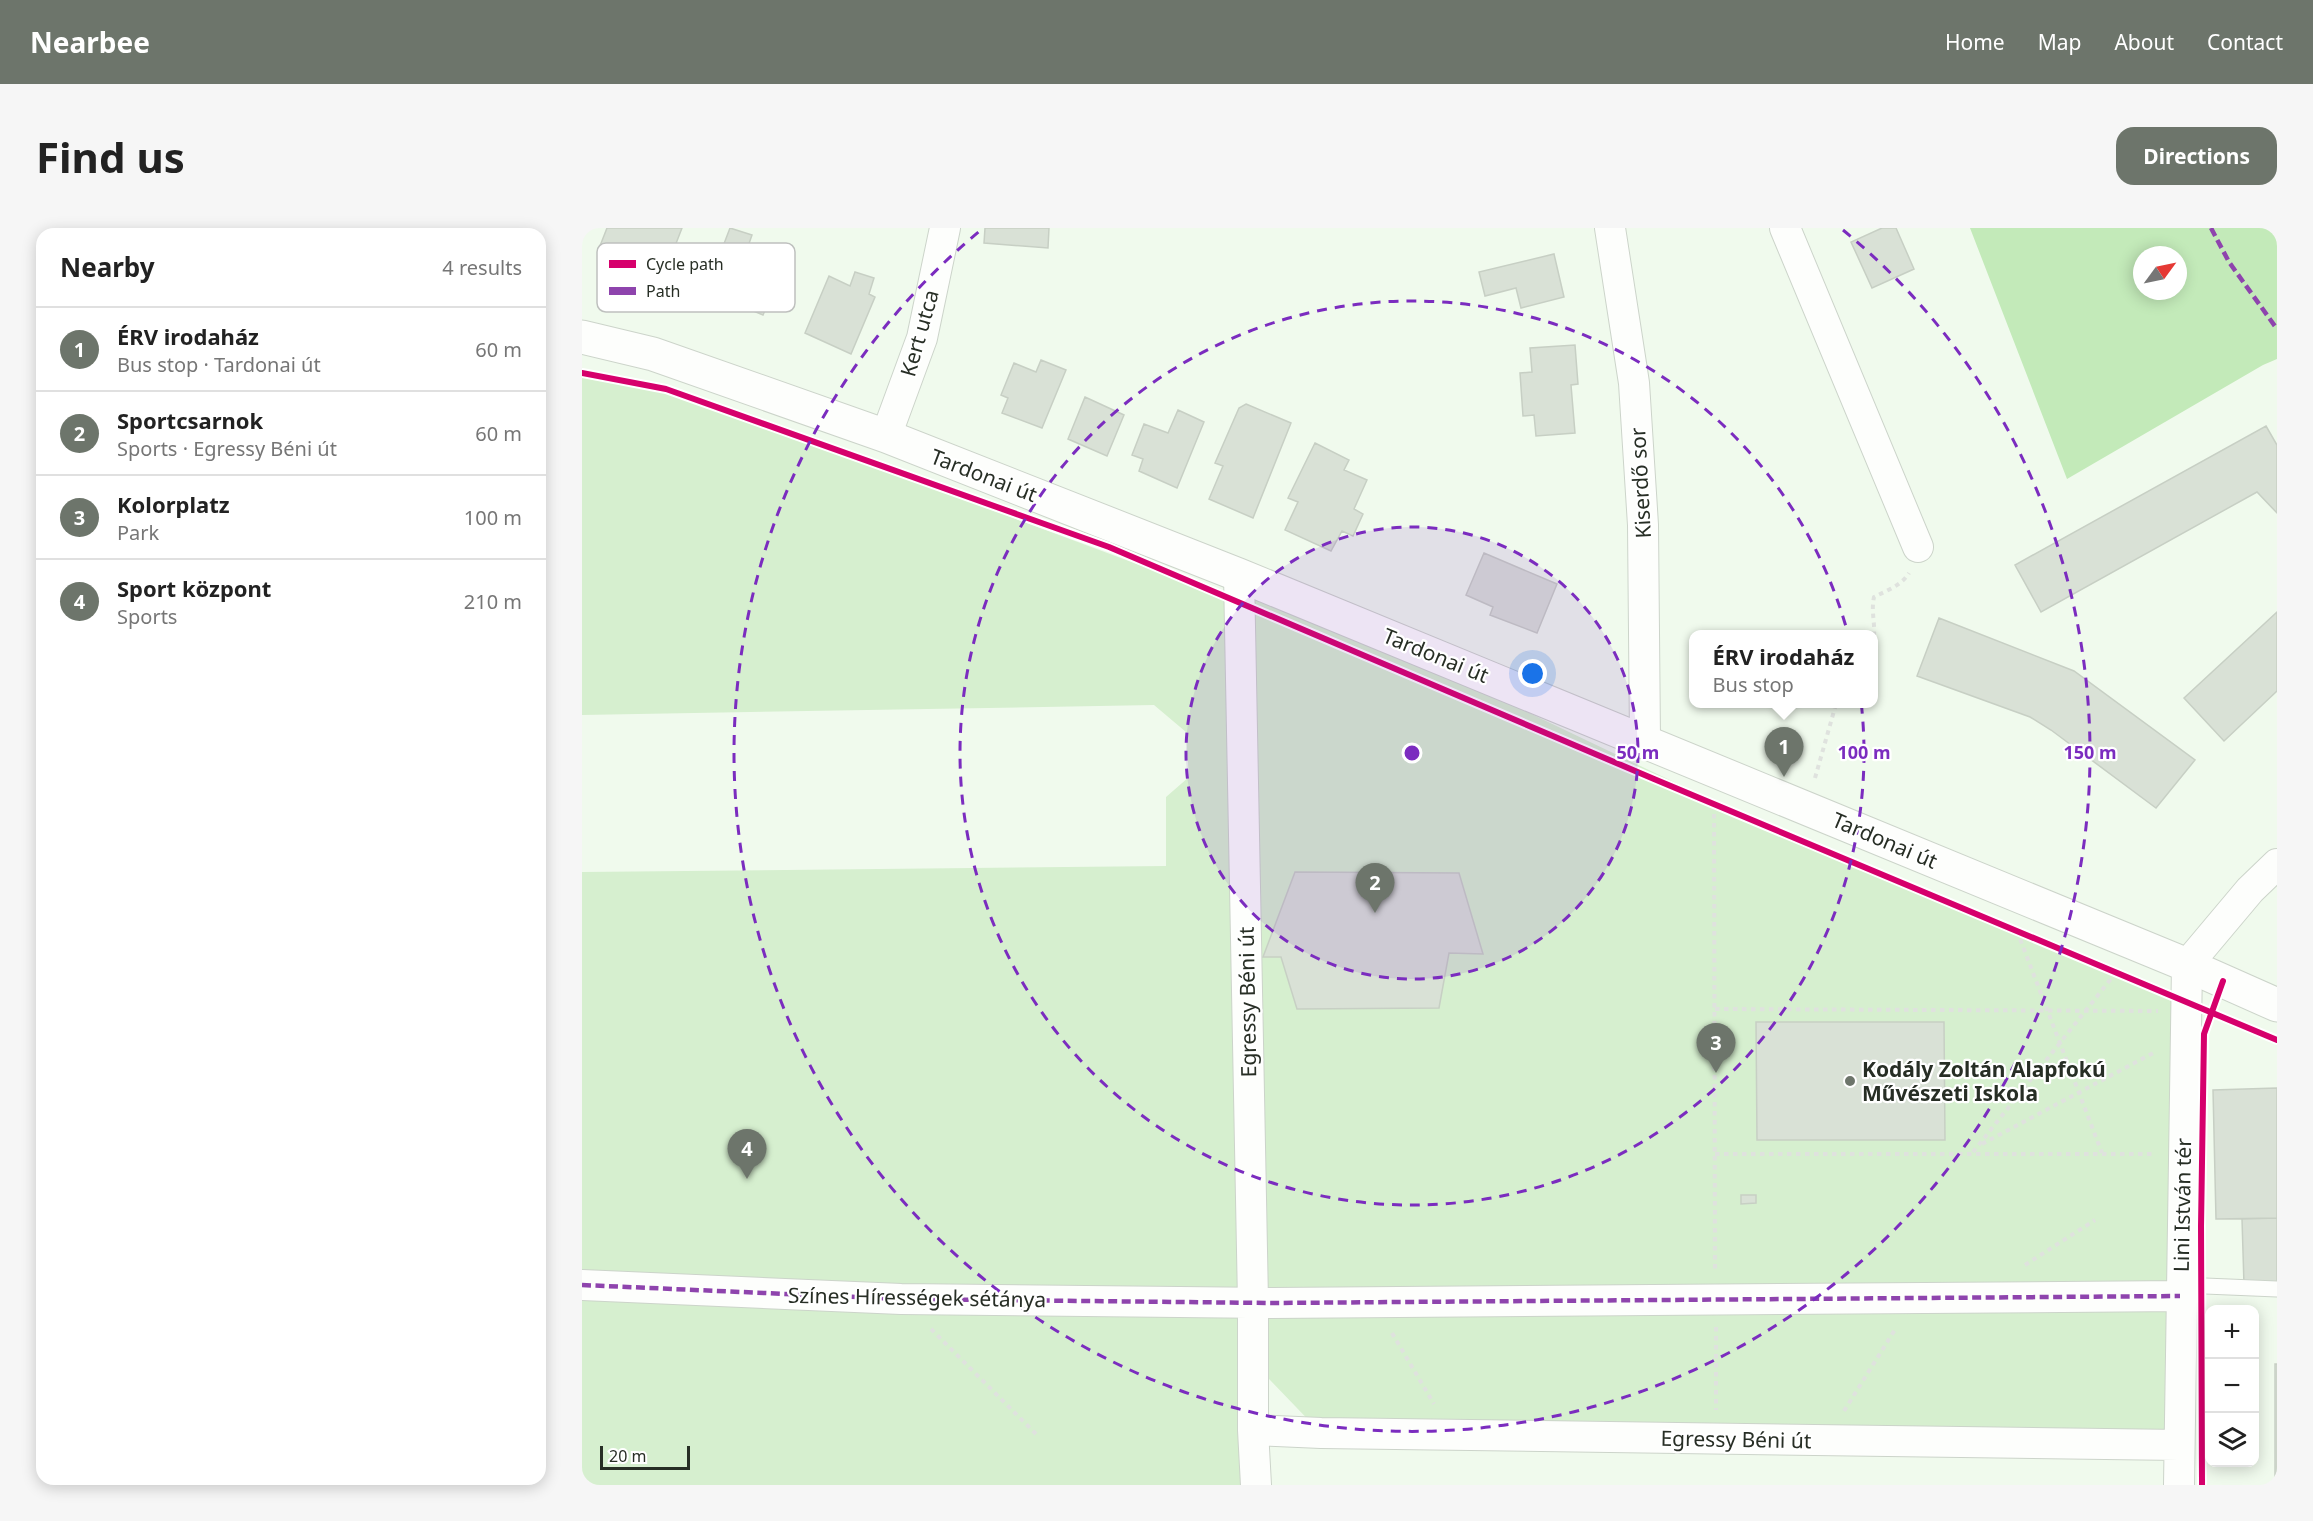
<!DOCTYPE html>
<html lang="en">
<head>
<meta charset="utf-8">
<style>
  :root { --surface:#fff; --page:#f6f6f6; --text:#222; --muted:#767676; --line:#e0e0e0; --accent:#6d756b }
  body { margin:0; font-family:"Noto Sans",sans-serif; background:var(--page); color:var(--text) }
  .controls { position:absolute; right:18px; bottom:18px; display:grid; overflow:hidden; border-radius:12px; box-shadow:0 3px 15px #0003 }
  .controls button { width:54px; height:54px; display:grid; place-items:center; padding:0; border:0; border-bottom:2px solid var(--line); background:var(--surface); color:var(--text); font:30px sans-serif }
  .compass { position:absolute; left:1551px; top:18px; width:54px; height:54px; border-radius:50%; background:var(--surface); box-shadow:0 3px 15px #0003; rotate:57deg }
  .scale { position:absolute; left:18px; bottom:15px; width:90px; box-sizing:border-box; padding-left:6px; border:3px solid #272e25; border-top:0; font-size:16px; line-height:21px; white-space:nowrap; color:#272e25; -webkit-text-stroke:4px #fff; paint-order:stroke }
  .you { position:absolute; left:951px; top:446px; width:21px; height:21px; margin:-15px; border:4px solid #fff; border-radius:50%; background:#1a73e8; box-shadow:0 0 0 9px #1a73e833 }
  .badge { display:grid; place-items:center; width:39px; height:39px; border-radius:50%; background:var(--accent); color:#fff; font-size:20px; font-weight:700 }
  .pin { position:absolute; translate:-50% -50px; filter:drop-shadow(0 2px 3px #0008) }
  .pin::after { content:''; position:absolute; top:32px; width:21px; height:18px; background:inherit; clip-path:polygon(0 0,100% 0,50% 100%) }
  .popup { position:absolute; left:1107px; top:402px; width:189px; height:78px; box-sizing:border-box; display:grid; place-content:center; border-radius:12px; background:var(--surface); filter:drop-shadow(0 2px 4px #0005); font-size:20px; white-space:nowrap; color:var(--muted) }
  .popup b { font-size:22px; color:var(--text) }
  .popup::after { content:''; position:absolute; left:50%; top:100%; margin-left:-12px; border:12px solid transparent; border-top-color:var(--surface) }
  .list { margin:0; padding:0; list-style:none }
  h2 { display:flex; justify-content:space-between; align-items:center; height:78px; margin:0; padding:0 24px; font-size:26px }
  h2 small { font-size:20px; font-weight:400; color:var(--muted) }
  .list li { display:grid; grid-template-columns:39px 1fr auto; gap:18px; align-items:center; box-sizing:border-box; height:84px; padding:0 24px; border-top:2px solid var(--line) }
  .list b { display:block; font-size:22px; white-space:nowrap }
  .list p { margin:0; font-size:20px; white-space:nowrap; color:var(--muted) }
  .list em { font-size:20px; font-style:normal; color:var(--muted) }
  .icon { flex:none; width:33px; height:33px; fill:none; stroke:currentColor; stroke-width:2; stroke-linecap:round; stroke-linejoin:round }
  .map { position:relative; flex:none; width:1695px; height:1257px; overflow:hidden; border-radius:18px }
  header { display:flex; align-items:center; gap:36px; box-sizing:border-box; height:84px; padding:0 30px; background:var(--accent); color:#fff }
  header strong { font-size:28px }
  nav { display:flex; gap:33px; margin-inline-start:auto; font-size:21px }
  .intro { display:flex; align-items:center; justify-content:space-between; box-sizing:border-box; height:144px; padding:0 36px }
  h1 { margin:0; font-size:42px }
  .button { padding:15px 27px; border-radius:18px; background:var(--accent); color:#fff; font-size:21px; font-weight:700 }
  main { display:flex; gap:36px; padding:0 36px }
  aside { flex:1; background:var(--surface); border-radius:18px; box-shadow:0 3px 15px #0003 }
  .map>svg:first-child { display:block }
</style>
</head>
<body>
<header>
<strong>Nearbee</strong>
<nav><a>Home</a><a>Map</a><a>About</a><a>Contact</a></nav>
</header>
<div class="intro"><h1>Find us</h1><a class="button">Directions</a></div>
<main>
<aside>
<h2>Nearby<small>4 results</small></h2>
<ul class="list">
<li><span class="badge">1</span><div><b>ÉRV irodaház</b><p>Bus stop · Tardonai út</p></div><em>60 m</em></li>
<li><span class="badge">2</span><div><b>Sportcsarnok</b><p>Sports · Egressy Béni út</p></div><em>60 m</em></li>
<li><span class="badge">3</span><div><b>Kolorplatz</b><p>Park</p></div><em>100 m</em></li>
<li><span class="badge">4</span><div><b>Sport központ</b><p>Sports</p></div><em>210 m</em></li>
</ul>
</aside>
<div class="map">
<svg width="1695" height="1257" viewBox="0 0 1695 1257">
  <rect width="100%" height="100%" fill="#f0faed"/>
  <path fill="#d6efcf" d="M 0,145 L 84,161 L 657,374 L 657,347 L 1195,603 L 1604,775 L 1590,1216 L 739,1205 L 687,1151 L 665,778 L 659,1257 L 0,1257 L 0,644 L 584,638 L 584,569 L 607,549 L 604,504 L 572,477 L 0,487 Z"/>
  <path fill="#c3eab9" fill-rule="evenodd" d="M 1388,0 L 1695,0 L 1695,131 L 1681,137 L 1485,251 ZM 1560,27 L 1596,27 L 1596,63 L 1560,63 Z"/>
  <path fill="#d9e1d6" stroke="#c7cfc4" stroke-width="1.5" d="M 25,0 L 100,0 L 81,49 L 16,23 Z
    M 148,0 L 170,7 L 162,30 L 199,44 L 181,87 L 124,63 Z
    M 403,0 L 467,0 L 466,20 L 402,15 Z
    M 1300,0 L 1314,0 L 1332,41 L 1290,60 L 1269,14 Z
    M 972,26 L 982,69 L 939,80 L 934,60 L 903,68 L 897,44 Z
    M 273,44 L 292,50 L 287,66 L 293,69 L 269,126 L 223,105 L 247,48 L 268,58 Z
    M 993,117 L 996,156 L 989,157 L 993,205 L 954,208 L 952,187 L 941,188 L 938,145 L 950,144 L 948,120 Z
    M 459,132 L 484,142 L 460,200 L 420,185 L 426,170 L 419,167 L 432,135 L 454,144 Z
    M 503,169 L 542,187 L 525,228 L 486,211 Z
    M 664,176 L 709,195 L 671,290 L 627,271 L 641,238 L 633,235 L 657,180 Z
    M 596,182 L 622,194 L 595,260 L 557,243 L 561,231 L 550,227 L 562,196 L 586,205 Z
    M 1684,198 L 1695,217 L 1695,285 L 1675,264 L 1459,384 L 1433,337 Z
    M 733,215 L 767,232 L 762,242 L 785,252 L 772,281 L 781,286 L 771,308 L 760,303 L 749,323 L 703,302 L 716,274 L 706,270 Z
    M 902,325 L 975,356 L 955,405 L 908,387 L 911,379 L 884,367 Z
    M 1695,384 L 1695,463 L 1642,513 L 1602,470 Z
    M 1357,390 L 1492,443 L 1613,532 L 1574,580 L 1469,502 L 1448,489 L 1335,448 Z
    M 713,644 L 877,645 L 901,726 L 867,725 L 857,780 L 715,781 L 699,729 L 681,729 Z
    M 1174,794 L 1362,794 L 1363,912 L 1175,912 Z
    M 1695,860 L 1695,990 L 1634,991 L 1631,862 Z
    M 1159,967 L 1174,967 L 1174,975 L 1159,976 Z
    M 1695,990 L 1695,1056 L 1662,1057 L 1660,991 Z
    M 1693,1136 L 1695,1136 L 1695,1257 L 1693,1257 Z"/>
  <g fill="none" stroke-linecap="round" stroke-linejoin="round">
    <defs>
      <path id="lane" d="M 1599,1057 L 1695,1061"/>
      <path id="street" d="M 1028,0 L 1052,155 L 1061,297 L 1063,512
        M 1203,0 L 1336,319
        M 304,208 L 340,110 L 363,0
        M 657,347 L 671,1074 L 671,1202 L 674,1257
        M 0,1057 L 319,1071 L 690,1075 L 1598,1068
        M 671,1202 L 739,1205 L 1597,1217
        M 1597,1257 L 1605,737 L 1668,662 L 1695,636"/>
      <path id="secondary" d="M 0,109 L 71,126 L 304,208 L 657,347 L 1605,737 L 1695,777"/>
    </defs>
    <use href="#lane" stroke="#ccd4ca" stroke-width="17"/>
    <use href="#street" stroke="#ccd4ca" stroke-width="32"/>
    <use href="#secondary" stroke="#ccd4ca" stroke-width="35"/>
    <path stroke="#dfe2de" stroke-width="4" stroke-dasharray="4.5 4.5" stroke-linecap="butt" d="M 1292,408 C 1293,394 1289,383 1292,369 C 1304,363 1320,357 1327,345
      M 1233,550 L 1254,476
      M 1132,577 L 1133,1041
      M 1435,703 L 1520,925
      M 1133,781 L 1576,783
      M 1400,916 L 1573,824
      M 1391,924 L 1536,742
      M 1133,926 L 1573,926
      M 1443,1037 L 1513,992
      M 1134,1099 L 1134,1182
      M 349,1101 L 457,1209
      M 810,1105 L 852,1176
      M 1262,1183 L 1314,1100"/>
    <use href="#lane" stroke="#fdfefc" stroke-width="15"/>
    <use href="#street" stroke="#fdfefc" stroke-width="30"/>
    <use href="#secondary" stroke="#fdfefc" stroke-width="33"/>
    <path stroke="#8e44ad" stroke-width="4.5" stroke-dasharray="9 4.5" stroke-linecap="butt" d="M 1629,0 L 1647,34 L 1695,101
      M 0,1057 L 319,1071 L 690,1075 L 1598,1068"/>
    <defs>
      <path id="cycleway" d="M 0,145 L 84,161 L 527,319 L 1072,551 L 1695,812
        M 1620,1257 L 1619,998 L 1622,806 L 1641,753"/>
    </defs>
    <use href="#cycleway" stroke="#fff" stroke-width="10"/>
    <use href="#cycleway" stroke="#d6006c" stroke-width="6"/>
  </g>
  <circle cx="830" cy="525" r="226" fill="#7b2cbf" fill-opacity=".12"/>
  <g fill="none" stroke="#7b2cbf" stroke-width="3" stroke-dasharray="10 8">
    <circle cx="830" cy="525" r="226"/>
    <circle cx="830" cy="525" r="452"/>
    <path d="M1261 2A678 678 0 1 1 399 2"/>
  </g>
  <circle fill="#6d756b" stroke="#fff" stroke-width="2" cx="1268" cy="853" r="6"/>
  <g text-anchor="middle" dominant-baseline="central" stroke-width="4.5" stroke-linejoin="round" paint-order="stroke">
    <g font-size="21" fill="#272e25" stroke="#fff">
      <text transform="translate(337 105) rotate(-74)">Kert utca</text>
      <text transform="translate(402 247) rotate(21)">Tardonai út</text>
      <text transform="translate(1058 255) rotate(-93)">Kiserdő sor</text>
      <text transform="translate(854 427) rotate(22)">Tardonai út</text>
      <text transform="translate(1303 612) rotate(23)">Tardonai út</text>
      <text transform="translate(665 774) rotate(-91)">Egressy Béni út</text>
      <text transform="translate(1600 977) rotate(-89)">Lini István tér</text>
      <text transform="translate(335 1069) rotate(1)">Színes Hírességek sétánya</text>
      <text transform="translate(1154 1211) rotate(1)">Egressy Béni út</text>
    </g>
    <g font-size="21" font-weight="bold" fill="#272e25" stroke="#fff" text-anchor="start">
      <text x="1280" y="841">Kodály Zoltán Alapfokú<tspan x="1280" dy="24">Művészeti Iskola</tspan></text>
    </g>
  </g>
  <rect x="15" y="15" width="198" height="69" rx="9" fill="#fff" stroke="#bec0be" stroke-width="1.5"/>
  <rect x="27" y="32" width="27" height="8" fill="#d6006c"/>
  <rect x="27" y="59" width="27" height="8" fill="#8e44ad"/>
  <g font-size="16" fill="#272e25">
    <text x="64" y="42">Cycle path</text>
    <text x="64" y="69">Path</text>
  </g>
  <circle cx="830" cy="525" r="9" fill="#7b2cbf" stroke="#fff" stroke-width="3"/>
  <g font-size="18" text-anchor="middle" font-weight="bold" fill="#7b2cbf" stroke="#fff" stroke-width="4.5" stroke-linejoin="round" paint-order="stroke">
    <text x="1056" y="531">50 m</text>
    <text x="1282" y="531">100 m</text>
    <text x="1508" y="531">150 m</text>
  </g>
</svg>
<div class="controls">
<button>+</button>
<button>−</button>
<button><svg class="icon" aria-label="layers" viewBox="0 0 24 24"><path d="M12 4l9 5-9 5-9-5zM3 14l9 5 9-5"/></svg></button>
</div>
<svg class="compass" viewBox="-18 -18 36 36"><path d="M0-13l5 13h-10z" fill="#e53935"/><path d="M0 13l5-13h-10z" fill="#767676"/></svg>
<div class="scale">20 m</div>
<div class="you"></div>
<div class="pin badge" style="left:1202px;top:549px">1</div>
<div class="popup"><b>ÉRV irodaház</b>Bus stop</div>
<div class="pin badge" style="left:793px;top:685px">2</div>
<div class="pin badge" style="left:1134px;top:845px">3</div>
<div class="pin badge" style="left:165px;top:951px">4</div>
</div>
</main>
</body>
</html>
